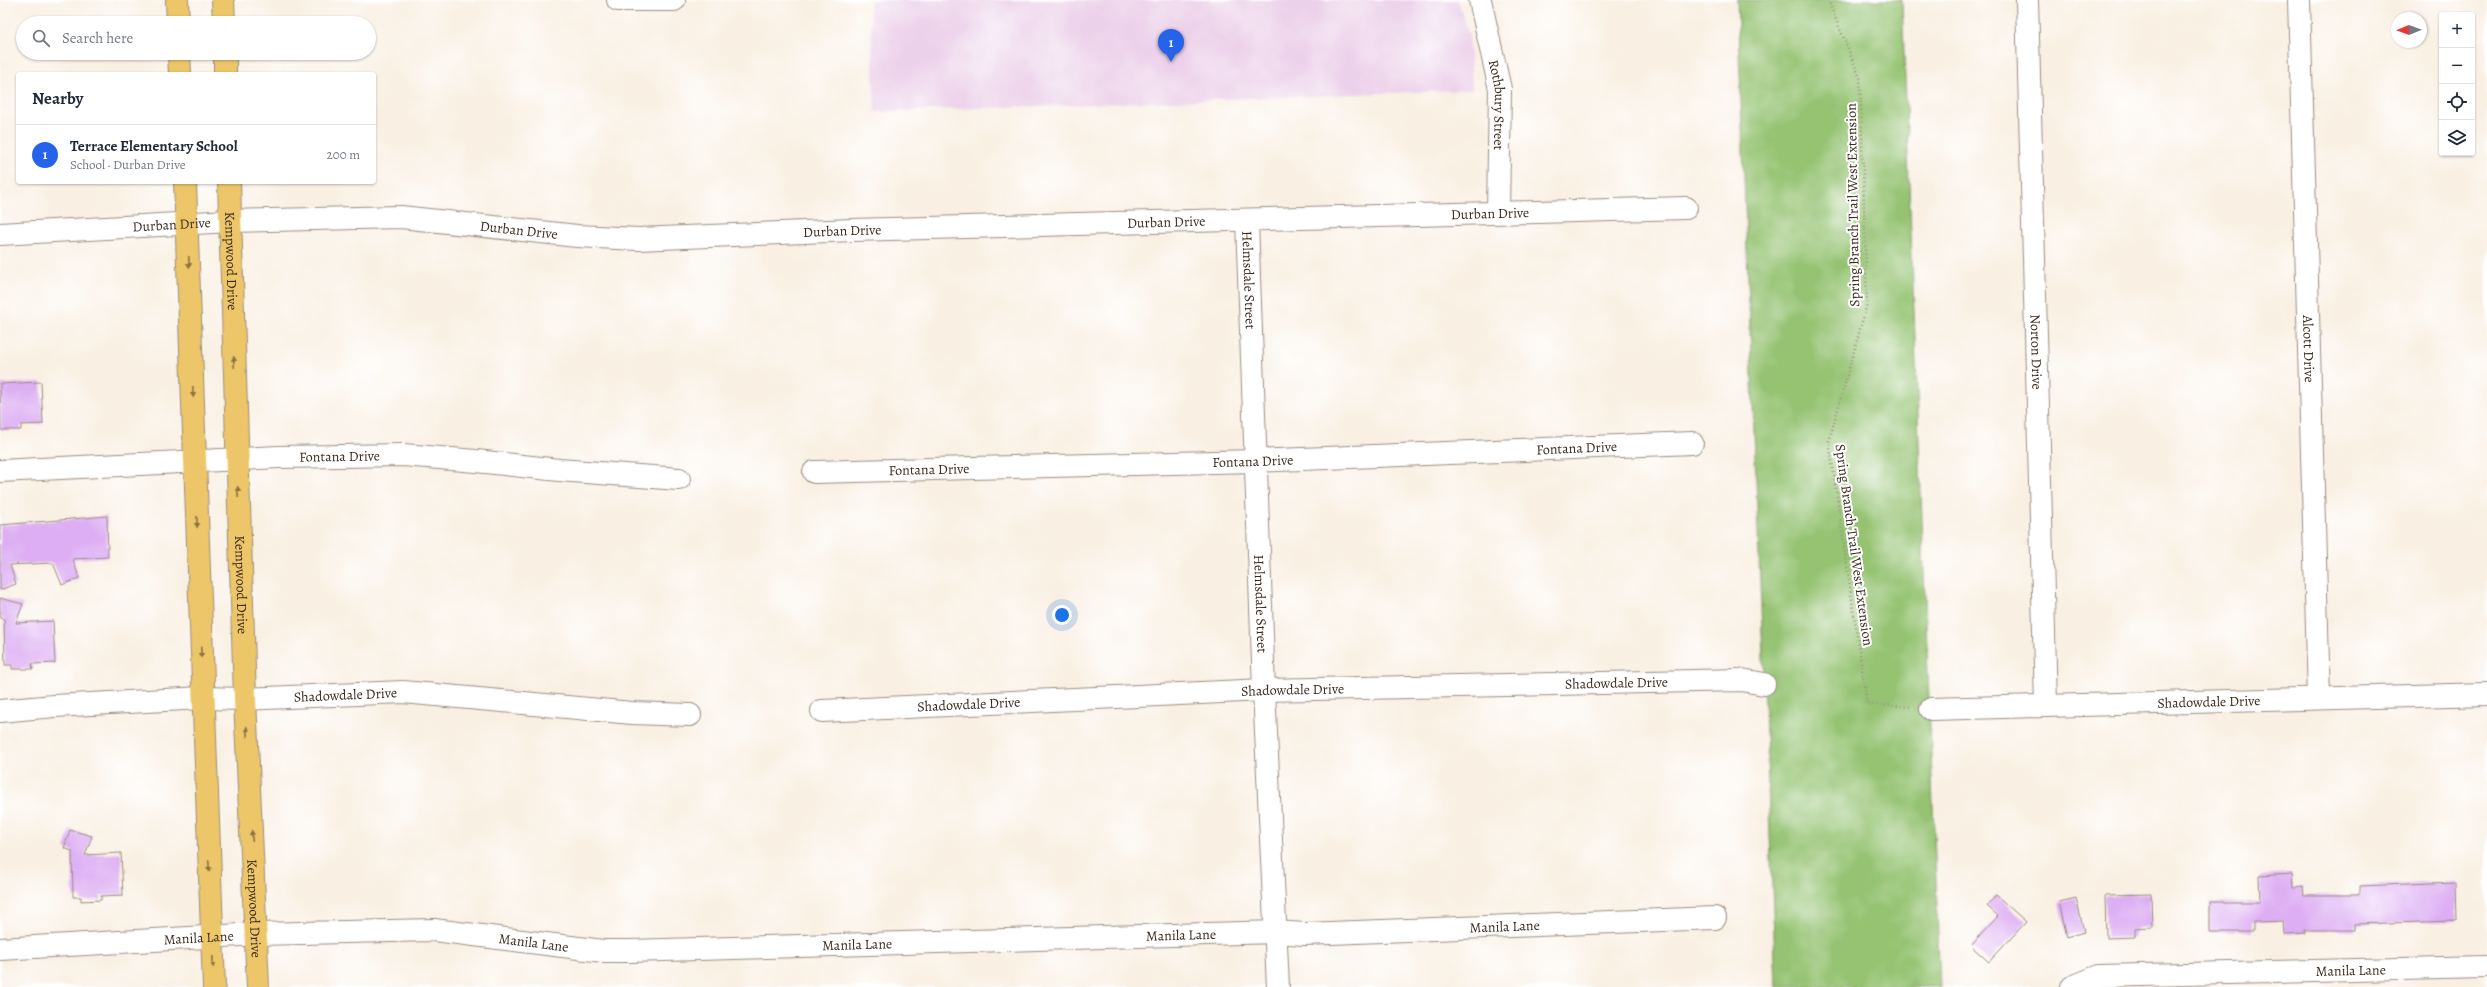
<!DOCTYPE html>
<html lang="en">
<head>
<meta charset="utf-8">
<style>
  :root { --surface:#fff; --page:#f2f2f3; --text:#1f2937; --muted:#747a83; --line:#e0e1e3; --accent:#2563eb }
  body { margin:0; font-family:Alegreya,serif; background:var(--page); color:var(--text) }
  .controls { position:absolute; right:12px; top:12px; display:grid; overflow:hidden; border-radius:4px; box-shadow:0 1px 3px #0004 }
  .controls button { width:36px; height:36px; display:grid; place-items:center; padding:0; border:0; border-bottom:1px solid var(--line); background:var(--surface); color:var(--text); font:20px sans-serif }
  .compass { position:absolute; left:2391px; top:12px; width:36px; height:36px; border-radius:50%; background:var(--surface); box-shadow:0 1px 3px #0004; rotate:269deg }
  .you { position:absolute; left:1062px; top:615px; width:14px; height:14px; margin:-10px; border:3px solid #fff; border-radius:50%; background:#1a73e8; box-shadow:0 0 0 6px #1a73e833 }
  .badge { display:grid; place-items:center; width:26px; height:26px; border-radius:50%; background:var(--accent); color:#fff; font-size:13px; font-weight:700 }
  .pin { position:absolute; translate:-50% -33px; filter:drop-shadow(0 1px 2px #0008) }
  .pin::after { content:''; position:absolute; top:21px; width:14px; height:12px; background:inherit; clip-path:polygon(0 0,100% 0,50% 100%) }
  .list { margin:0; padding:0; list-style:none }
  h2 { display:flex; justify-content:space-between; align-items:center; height:52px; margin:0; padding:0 16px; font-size:17px }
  h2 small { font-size:13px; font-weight:400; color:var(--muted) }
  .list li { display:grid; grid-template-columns:26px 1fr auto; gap:12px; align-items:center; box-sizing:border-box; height:60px; padding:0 16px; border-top:1px solid var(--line) }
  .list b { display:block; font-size:15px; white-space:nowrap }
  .list p { margin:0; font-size:13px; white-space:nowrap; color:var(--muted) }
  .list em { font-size:13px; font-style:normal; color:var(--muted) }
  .icon { flex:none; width:22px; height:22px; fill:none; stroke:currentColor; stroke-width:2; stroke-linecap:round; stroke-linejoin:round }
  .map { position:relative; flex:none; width:2487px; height:987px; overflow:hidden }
  .search { position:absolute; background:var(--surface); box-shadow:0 1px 3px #0004; left:16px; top:16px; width:360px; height:44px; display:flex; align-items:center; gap:10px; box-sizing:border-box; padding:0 14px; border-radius:22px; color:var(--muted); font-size:15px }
  .panel { position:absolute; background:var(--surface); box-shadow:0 1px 3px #0004; left:16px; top:72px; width:360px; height:112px; border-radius:4px }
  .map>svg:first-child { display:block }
</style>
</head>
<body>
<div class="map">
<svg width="2487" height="987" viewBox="0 0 2487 987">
  <rect width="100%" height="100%" fill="#fff"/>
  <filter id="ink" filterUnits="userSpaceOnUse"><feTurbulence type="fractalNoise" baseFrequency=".025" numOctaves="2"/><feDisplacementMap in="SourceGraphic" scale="8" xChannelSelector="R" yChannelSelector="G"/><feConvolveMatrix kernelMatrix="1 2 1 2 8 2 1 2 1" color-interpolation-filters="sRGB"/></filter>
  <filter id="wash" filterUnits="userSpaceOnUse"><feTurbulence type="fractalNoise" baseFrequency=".012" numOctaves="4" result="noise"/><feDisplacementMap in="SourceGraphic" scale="16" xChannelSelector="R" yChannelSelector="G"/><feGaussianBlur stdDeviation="0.9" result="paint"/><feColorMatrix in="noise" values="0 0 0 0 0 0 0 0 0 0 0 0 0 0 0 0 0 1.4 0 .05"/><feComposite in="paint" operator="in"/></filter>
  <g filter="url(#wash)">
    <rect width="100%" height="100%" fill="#f9f0e3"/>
    <path fill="#ecd1ea" d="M 870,0 L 1458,0 L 1469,35 L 1472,90 L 875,112 Z"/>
    <path fill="#95c372" stroke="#687648" d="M 1737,0 L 1902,0 L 1940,987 L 1776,987 Z"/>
    <g id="blocks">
      <path fill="#ddaef3" d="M 41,382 L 43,424 L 21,425 L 21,430 L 1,430 L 0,384 Z
        M 107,516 L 108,557 L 73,559 L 79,578 L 62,585 L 53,563 L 10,565 L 16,584 L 0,590 L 0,525 Z
        M 0,598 L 23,604 L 16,623 L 53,621 L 55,663 L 32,664 L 33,669 L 12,669 L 12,665 L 5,665 L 4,619 L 0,618 Z
        M 70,830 L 92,836 L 85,855 L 121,853 L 123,895 L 101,896 L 101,900 L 81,901 L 81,897 L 73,897 L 72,851 L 64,848 Z
        M 2292,874 L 2293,887 L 2303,886 L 2304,895 L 2360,895 L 2360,886 L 2456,882 L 2457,921 L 2355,924 L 2355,930 L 2305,930 L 2305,933 L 2285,934 L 2284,921 L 2253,922 L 2253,932 L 2210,932 L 2210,902 L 2260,902 L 2259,876 Z
        M 2151,894 L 2152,927 L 2135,928 L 2135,937 L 2106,938 L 2105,895 Z
        M 1996,895 L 2026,922 L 1989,962 L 1971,946 L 1998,916 L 1987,906 Z
        M 2076,898 L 2084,932 L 2067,937 L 2059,902 Z"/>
    </g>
  </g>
  <g filter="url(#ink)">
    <use href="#blocks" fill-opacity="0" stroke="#9a8d80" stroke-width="1"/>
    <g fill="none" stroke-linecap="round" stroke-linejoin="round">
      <defs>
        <g id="minor">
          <path d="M 618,0 L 674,0"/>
          <path id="s1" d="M 1480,0 L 1500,89 L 1498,212"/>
          <path id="s2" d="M 2027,0 L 2046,705"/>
          <path id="s3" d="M 2299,0 L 2319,698"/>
          <path id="s4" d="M 1247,221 L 1264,690 L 1278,987"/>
          <path id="s5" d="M 0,234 L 230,221 L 401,217 L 577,236 L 638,239 L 852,230 L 1686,208"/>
          <path id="s6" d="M 0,471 L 279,457 L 403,455 L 476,461 L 559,470 L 679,479"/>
          <path id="s7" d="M 814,472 L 1255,461 L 1692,443"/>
          <path id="s8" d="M 1931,709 L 2487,694"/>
          <path id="s9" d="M 0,711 L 54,706 L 202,698 L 245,699 L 403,692 L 632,713 L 690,715"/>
          <path id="s10" d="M 822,711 L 1264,690 L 1742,680 L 1764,684"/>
          <path id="s11" d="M 0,949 L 257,934 L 434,930 L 603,951 L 629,951 L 1276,932 L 1304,934 L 1715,918"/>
          <path id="s12" d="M 2072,987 L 2099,976 L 2487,967"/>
        </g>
        <g id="major">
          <path d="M 177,0 L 178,23"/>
          <path d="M 223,0 L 224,23"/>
          <path d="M 179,53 L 180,74"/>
          <path d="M 225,53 L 225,74"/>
          <path d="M 185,182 L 214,987"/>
          <path id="s13" d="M 229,182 L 245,699 L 258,987"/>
        </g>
      </defs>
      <use href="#minor" stroke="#9a8d80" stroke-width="24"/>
      <use href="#major" stroke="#9a8d80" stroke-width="24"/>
      <path stroke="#9a8d80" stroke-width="2.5" stroke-dasharray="1 3" stroke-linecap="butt" d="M 1828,0 L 1860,78 L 1867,304 L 1829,441 L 1867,704 L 1912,707"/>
      <use href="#minor" stroke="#fff" stroke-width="22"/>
      <use href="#major" stroke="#ecc669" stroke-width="22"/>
    </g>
    <defs><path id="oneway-solid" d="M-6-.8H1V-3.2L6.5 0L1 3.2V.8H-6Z"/></defs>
    <g fill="#8b7040">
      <use href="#oneway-solid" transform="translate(189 262) rotate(88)"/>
      <use href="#oneway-solid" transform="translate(234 362) rotate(-92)"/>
      <use href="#oneway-solid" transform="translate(193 392) rotate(88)"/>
      <use href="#oneway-solid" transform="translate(238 492) rotate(-92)"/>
      <use href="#oneway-solid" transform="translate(197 522) rotate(88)"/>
      <use href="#oneway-solid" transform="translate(201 652) rotate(88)"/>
      <use href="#oneway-solid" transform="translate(247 732) rotate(-93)"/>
      <use href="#oneway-solid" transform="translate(252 836) rotate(-93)"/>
      <use href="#oneway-solid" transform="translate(209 866) rotate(88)"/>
      <use href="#oneway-solid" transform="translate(213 962) rotate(88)"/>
    </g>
  </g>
  <g text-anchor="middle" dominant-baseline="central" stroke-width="4" stroke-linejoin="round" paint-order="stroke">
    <g font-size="14" fill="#3b2a1e" stroke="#fff">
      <text stroke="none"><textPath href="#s1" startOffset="107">Rothbury Street</textPath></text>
      <text transform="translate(1853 205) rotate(-91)">Spring Branch Trail West Extension</text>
      <text stroke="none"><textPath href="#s5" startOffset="1492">Durban Drive</textPath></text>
      <text stroke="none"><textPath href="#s5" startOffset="1168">Durban Drive</textPath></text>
      <text stroke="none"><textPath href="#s5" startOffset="172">Durban Drive</textPath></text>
      <text stroke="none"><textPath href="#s5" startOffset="520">Durban Drive</textPath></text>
      <text stroke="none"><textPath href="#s5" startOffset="844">Durban Drive</textPath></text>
      <text stroke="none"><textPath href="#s13" startOffset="79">Kempwood Drive</textPath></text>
      <text stroke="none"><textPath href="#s4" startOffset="59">Helmsdale Street</textPath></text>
      <text stroke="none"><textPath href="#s3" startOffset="349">Alcott Drive</textPath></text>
      <text stroke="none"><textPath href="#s2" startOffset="352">Norton Drive</textPath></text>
      <text stroke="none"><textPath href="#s7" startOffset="763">Fontana Drive</textPath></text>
      <text stroke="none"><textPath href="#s6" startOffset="340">Fontana Drive</textPath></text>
      <text stroke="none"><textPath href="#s7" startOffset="439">Fontana Drive</textPath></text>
      <text stroke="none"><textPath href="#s7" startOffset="115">Fontana Drive</textPath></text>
      <text transform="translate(1854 545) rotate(82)">Spring Branch Trail West Extension</text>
      <text stroke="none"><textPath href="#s13" startOffset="403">Kempwood Drive</textPath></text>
      <text stroke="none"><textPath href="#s4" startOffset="383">Helmsdale Street</textPath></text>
      <text stroke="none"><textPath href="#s10" startOffset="795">Shadowdale Drive</textPath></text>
      <text stroke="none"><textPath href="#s10" startOffset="471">Shadowdale Drive</textPath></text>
      <text stroke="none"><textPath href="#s9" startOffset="346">Shadowdale Drive</textPath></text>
      <text stroke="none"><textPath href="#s8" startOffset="278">Shadowdale Drive</textPath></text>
      <text stroke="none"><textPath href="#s10" startOffset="147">Shadowdale Drive</textPath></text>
      <text stroke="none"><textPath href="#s13" startOffset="727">Kempwood Drive</textPath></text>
      <text stroke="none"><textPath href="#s11" startOffset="1507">Manila Lane</textPath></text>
      <text stroke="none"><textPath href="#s11" startOffset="1183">Manila Lane</textPath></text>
      <text stroke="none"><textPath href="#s11" startOffset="199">Manila Lane</textPath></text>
      <text stroke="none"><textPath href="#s11" startOffset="535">Manila Lane</textPath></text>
      <text stroke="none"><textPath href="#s11" startOffset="859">Manila Lane</textPath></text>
      <text stroke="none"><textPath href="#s12" startOffset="281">Manila Lane</textPath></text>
    </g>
  </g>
</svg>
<div class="controls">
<button>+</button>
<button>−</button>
<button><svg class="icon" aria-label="locate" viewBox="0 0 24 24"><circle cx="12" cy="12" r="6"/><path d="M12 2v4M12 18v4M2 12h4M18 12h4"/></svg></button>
<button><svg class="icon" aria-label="layers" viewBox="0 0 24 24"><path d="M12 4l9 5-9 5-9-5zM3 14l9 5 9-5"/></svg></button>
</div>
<svg class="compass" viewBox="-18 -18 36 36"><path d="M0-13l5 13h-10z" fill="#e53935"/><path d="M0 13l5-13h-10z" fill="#747a83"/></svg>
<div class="you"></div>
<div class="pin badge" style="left:1171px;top:62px">1</div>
<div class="search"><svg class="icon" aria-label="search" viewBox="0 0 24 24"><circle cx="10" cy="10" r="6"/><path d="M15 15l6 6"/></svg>Search here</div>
<section class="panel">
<h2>Nearby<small></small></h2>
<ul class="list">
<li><span class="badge">1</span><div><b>Terrace Elementary School</b><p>School · Durban Drive</p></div><em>200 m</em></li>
</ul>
</section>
</div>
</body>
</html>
